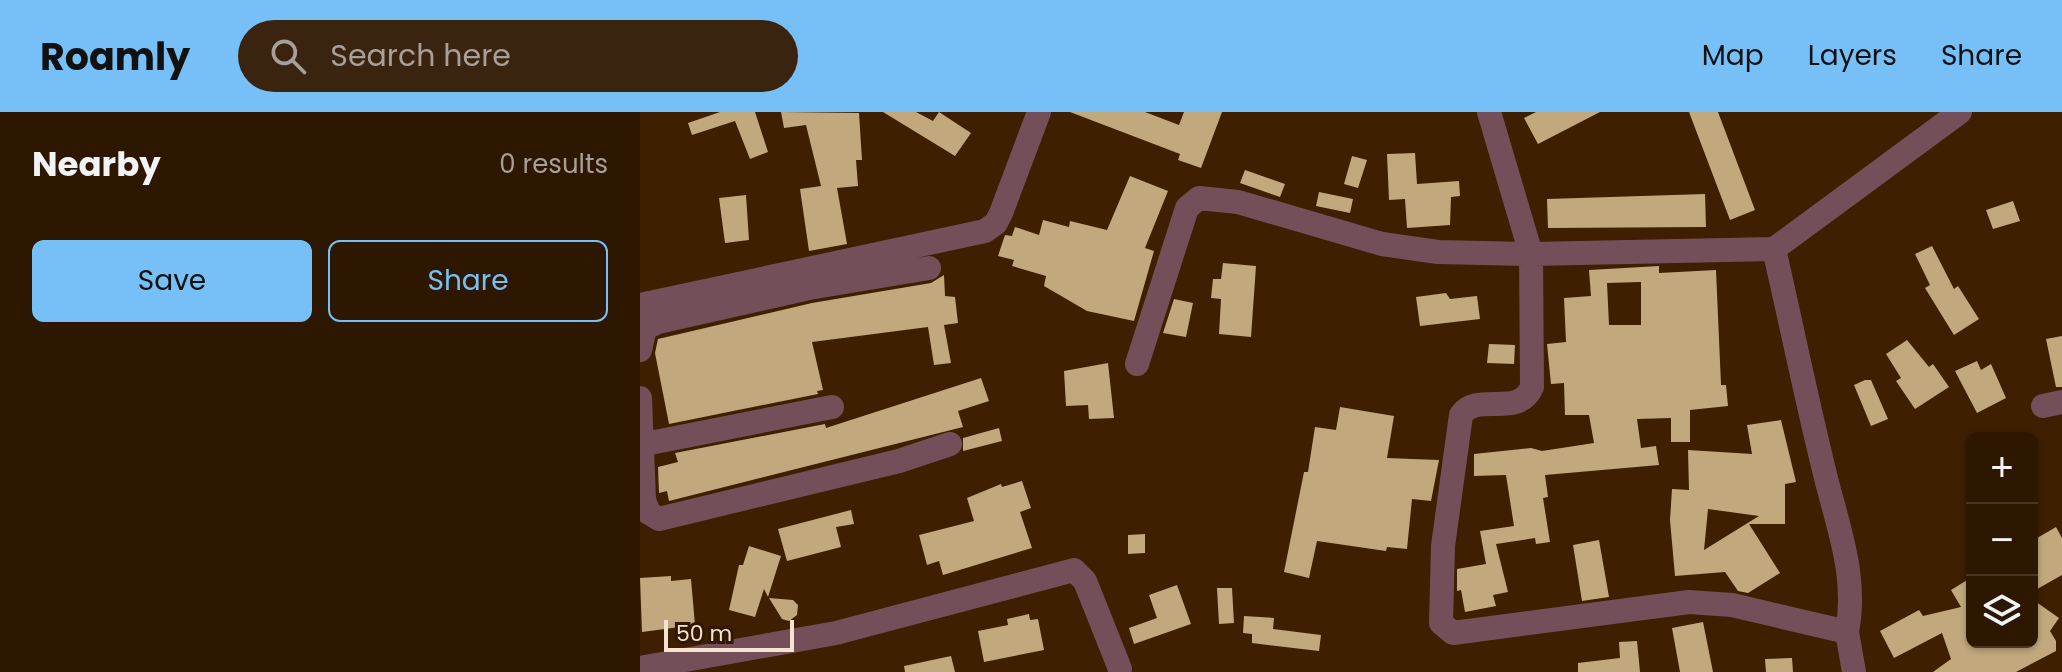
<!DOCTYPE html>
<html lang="en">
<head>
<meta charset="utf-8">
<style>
  :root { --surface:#2e1700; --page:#3a240f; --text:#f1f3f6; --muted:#a79f99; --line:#493622; --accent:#76c0f7 }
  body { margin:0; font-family:Poppins,sans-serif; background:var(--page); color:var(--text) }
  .controls { position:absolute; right:24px; bottom:24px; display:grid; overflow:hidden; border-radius:12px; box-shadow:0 2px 6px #0004 }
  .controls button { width:72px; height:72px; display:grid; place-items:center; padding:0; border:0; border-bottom:2px solid var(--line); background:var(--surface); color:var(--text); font:40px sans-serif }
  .scale { position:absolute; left:24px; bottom:20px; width:130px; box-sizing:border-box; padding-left:8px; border:4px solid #f7e2d1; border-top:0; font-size:22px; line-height:28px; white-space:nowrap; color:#f7e2d1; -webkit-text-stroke:6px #301801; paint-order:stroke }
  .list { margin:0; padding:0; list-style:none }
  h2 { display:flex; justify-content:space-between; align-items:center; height:104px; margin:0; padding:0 32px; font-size:34px }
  h2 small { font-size:26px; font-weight:400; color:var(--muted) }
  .actions { display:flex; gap:16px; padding:24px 32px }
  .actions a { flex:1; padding:18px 0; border:2px solid var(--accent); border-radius:12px; text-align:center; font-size:28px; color:var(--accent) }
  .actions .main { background:var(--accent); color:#111 }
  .icon { flex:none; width:44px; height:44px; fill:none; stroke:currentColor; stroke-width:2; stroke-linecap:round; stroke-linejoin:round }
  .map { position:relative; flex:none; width:1422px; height:560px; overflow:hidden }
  header { display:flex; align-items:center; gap:48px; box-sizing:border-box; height:112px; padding:0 40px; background:var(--accent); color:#111 }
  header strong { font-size:38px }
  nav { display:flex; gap:44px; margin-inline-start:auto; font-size:28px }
  .search { width:560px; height:72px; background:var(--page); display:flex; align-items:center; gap:20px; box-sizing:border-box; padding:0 28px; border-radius:44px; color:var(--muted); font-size:30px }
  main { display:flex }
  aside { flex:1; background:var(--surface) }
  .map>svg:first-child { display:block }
</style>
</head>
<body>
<header>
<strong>Roamly</strong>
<div class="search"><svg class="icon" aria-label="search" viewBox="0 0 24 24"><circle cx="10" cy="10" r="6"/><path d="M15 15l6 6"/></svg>Search here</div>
<nav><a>Map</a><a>Layers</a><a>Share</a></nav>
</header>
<main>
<aside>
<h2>Nearby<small>0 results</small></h2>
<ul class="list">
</ul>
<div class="actions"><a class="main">Save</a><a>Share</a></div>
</aside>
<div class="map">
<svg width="1422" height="560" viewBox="0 0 1422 560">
  <rect width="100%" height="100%" fill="#3e1f00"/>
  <path fill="#c1a97d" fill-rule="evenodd" d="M 80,0 L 115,0 L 128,40 L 110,47 L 95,9 L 52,23 L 48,11 Z
    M 141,0 L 219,1 L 222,48 L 216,48 L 218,74 L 197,76 L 207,132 L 169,139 L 160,77 L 181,74 L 166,13 L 144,16 Z
    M 243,0 L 276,0 L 293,9 L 299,0 L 331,21 L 315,44 Z
    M 430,0 L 505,0 L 539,13 L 544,0 L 582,0 L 561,56 L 538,48 L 540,42 Z
    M 896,0 L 960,0 L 898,32 L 884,6 Z
    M 1049,0 L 1078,0 L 1115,98 L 1090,108 Z
    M 775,41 L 777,72 L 819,69 L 820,84 L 811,85 L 810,113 L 767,116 L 765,87 L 749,88 L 747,42 Z
    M 712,44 L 727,48 L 718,76 L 704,72 Z
    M 605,58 L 645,72 L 640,85 L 600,71 Z
    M 490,64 L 528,79 L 505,136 L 514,139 L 494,209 L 447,199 L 404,174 L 406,164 L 372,154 L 374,148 L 358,144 L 365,123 L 372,124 L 375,115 L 399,123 L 403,108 L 429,115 L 430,109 L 467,118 Z
    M 679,80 L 713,87 L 710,101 L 676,94 Z
    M 1065,82 L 1066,115 L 908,116 L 907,87 Z
    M 106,83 L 109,128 L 85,131 L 79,86 Z
    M 1373,89 L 1380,109 L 1353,117 L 1346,98 Z
    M 1292,134 L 1314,177 L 1318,174 L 1339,207 L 1314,223 L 1285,176 L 1290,173 L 1275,142 Z
    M 583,151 L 616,154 L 611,225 L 579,222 L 581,187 L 571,186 L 573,167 L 581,167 Z
    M 1019,154 L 1019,161 L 1076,158 L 1081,273 L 1086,273 L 1088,294 L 1050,298 L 1050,330 L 1031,330 L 1031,306 L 997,307 L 1001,336 L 1016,334 L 1019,353 L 905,363 L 908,385 L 903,386 L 910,430 L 896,432 L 895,426 L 856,432 L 868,480 L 853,483 L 856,494 L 825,500 L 821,478 L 817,479 L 817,457 L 846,452 L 840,419 L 874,414 L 866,363 L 834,364 L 834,342 L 891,336 L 902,339 L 954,331 L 949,303 L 925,303 L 924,271 L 911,272 L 907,232 L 926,230 L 924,186 L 951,184 L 949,158 ZM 1001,170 L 1001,213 L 969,213 L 967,171 Z
    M 304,163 L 305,184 L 315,185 L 318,211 L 304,213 L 311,251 L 294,253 L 288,215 L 172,230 L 183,278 L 177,279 L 178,282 L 29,312 L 15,241 L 18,227 L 172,191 L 291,171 Z
    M 806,181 L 810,187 L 837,184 L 840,207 L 780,214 L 776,185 Z
    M 534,187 L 553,191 L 546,225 L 523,221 Z
    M 1422,224 L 1422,275 L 1416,275 L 1406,227 Z
    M 1267,228 L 1289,255 L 1293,252 L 1309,275 L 1275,297 L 1256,269 L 1261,266 L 1246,242 Z
    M 849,232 L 875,233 L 874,252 L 847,251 Z
    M 1337,249 L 1341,258 L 1351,252 L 1366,286 L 1337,301 L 1315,259 Z
    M 468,251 L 474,306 L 449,307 L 448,293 L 426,294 L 424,259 Z
    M 341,266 L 349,289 L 318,299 L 323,315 L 29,389 L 27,379 L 19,381 L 18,355 L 38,350 L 35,341 L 185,312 L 186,316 Z
    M 1225,268 L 1231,268 L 1248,307 L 1231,314 L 1214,273 Z
    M 700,295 L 754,304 L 747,346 L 799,348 L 791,389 L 772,387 L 767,437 L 747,435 L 746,439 L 677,429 L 669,466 L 644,460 L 664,360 L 668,360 L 675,315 L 696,318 Z
    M 1141,308 L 1156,370 L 1145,372 L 1145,412 L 1109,412 L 1140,461 L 1108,481 L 1098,479 L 1085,460 L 1035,464 L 1030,408 L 1032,377 L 1049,378 L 1048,338 L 1112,342 L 1107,313 ZM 1068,397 L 1119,404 L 1064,438 Z
    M 359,316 L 362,329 L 323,339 L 323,326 Z
    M 382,369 L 391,396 L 380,400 L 392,436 L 303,463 L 299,449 L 287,453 L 279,423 L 334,409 L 327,386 L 361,372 L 362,375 Z
    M 211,398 L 214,412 L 196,415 L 201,435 L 147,449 L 138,417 Z
    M 1416,415 L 1422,426 L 1422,463 L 1392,480 L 1392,429 Z
    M 505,422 L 505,441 L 488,442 L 488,423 Z
    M 959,428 L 969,485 L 942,489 L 933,433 Z
    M 109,434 L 141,444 L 128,485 L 124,477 L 115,505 L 89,498 L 99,453 L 103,453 Z
    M 31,464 L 31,469 L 51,467 L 55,513 L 2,520 L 0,466 Z
    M 1332,465 L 1332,530 L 1392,530 L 1392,487 L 1419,506 L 1410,519 L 1416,529 L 1416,539 L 1376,560 L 1293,560 L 1311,547 L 1302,521 L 1254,546 L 1240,519 L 1279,498 L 1283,504 L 1321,495 L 1311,478 Z
    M 537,473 L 551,512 L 494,532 L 489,516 L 517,506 L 509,483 Z
    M 577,476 L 592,476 L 594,511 L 579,512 Z
    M 129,486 L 153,488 L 158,493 L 157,503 L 149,509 L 142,507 Z
    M 389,502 L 390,508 L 398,507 L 404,538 L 344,550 L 338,519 L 368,513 L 367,507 Z
    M 604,504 L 634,506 L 633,517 L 681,523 L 679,539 L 612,531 L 612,522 L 603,521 Z
    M 1063,510 L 1073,560 L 1040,560 L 1032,516 Z
    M 997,529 L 1000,560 L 938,560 L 938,551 L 980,546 L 979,530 Z
    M 311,544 L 315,560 L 265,560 L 264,554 Z
    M 1152,546 L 1153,560 L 1126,560 L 1125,547 Z"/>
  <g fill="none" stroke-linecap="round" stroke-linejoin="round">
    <path stroke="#735059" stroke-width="24" d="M 849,0 L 891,142 L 892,275 C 878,307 838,279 821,303 L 803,434 L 801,511 L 813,521 L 1049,490 L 1092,493 L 1207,520 L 1214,560
      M 1134,137 C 1151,211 1166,285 1184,358 C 1197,413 1218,463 1207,520
      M 0,193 L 345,119 L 356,111 L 361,101 L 399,0
      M 0,238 L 5,216 L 18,210 L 169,176 L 289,156
      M 497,252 L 547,96 L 559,86 L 598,90 L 742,132 L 798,140 L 891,142 L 1134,137 L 1320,0
      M 0,286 L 4,388 L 9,401 L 19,407 L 259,349 L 310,332
      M 1403,294 L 1422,290
      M 0,333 L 192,295
      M 0,556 L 196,521 L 434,458 L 445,469 L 480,557"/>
  </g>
</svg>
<div class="controls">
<button>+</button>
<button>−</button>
<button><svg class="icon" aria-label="layers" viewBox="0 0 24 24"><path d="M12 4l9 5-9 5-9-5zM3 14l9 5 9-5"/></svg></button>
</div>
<div class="scale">50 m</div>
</div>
</main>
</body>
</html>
